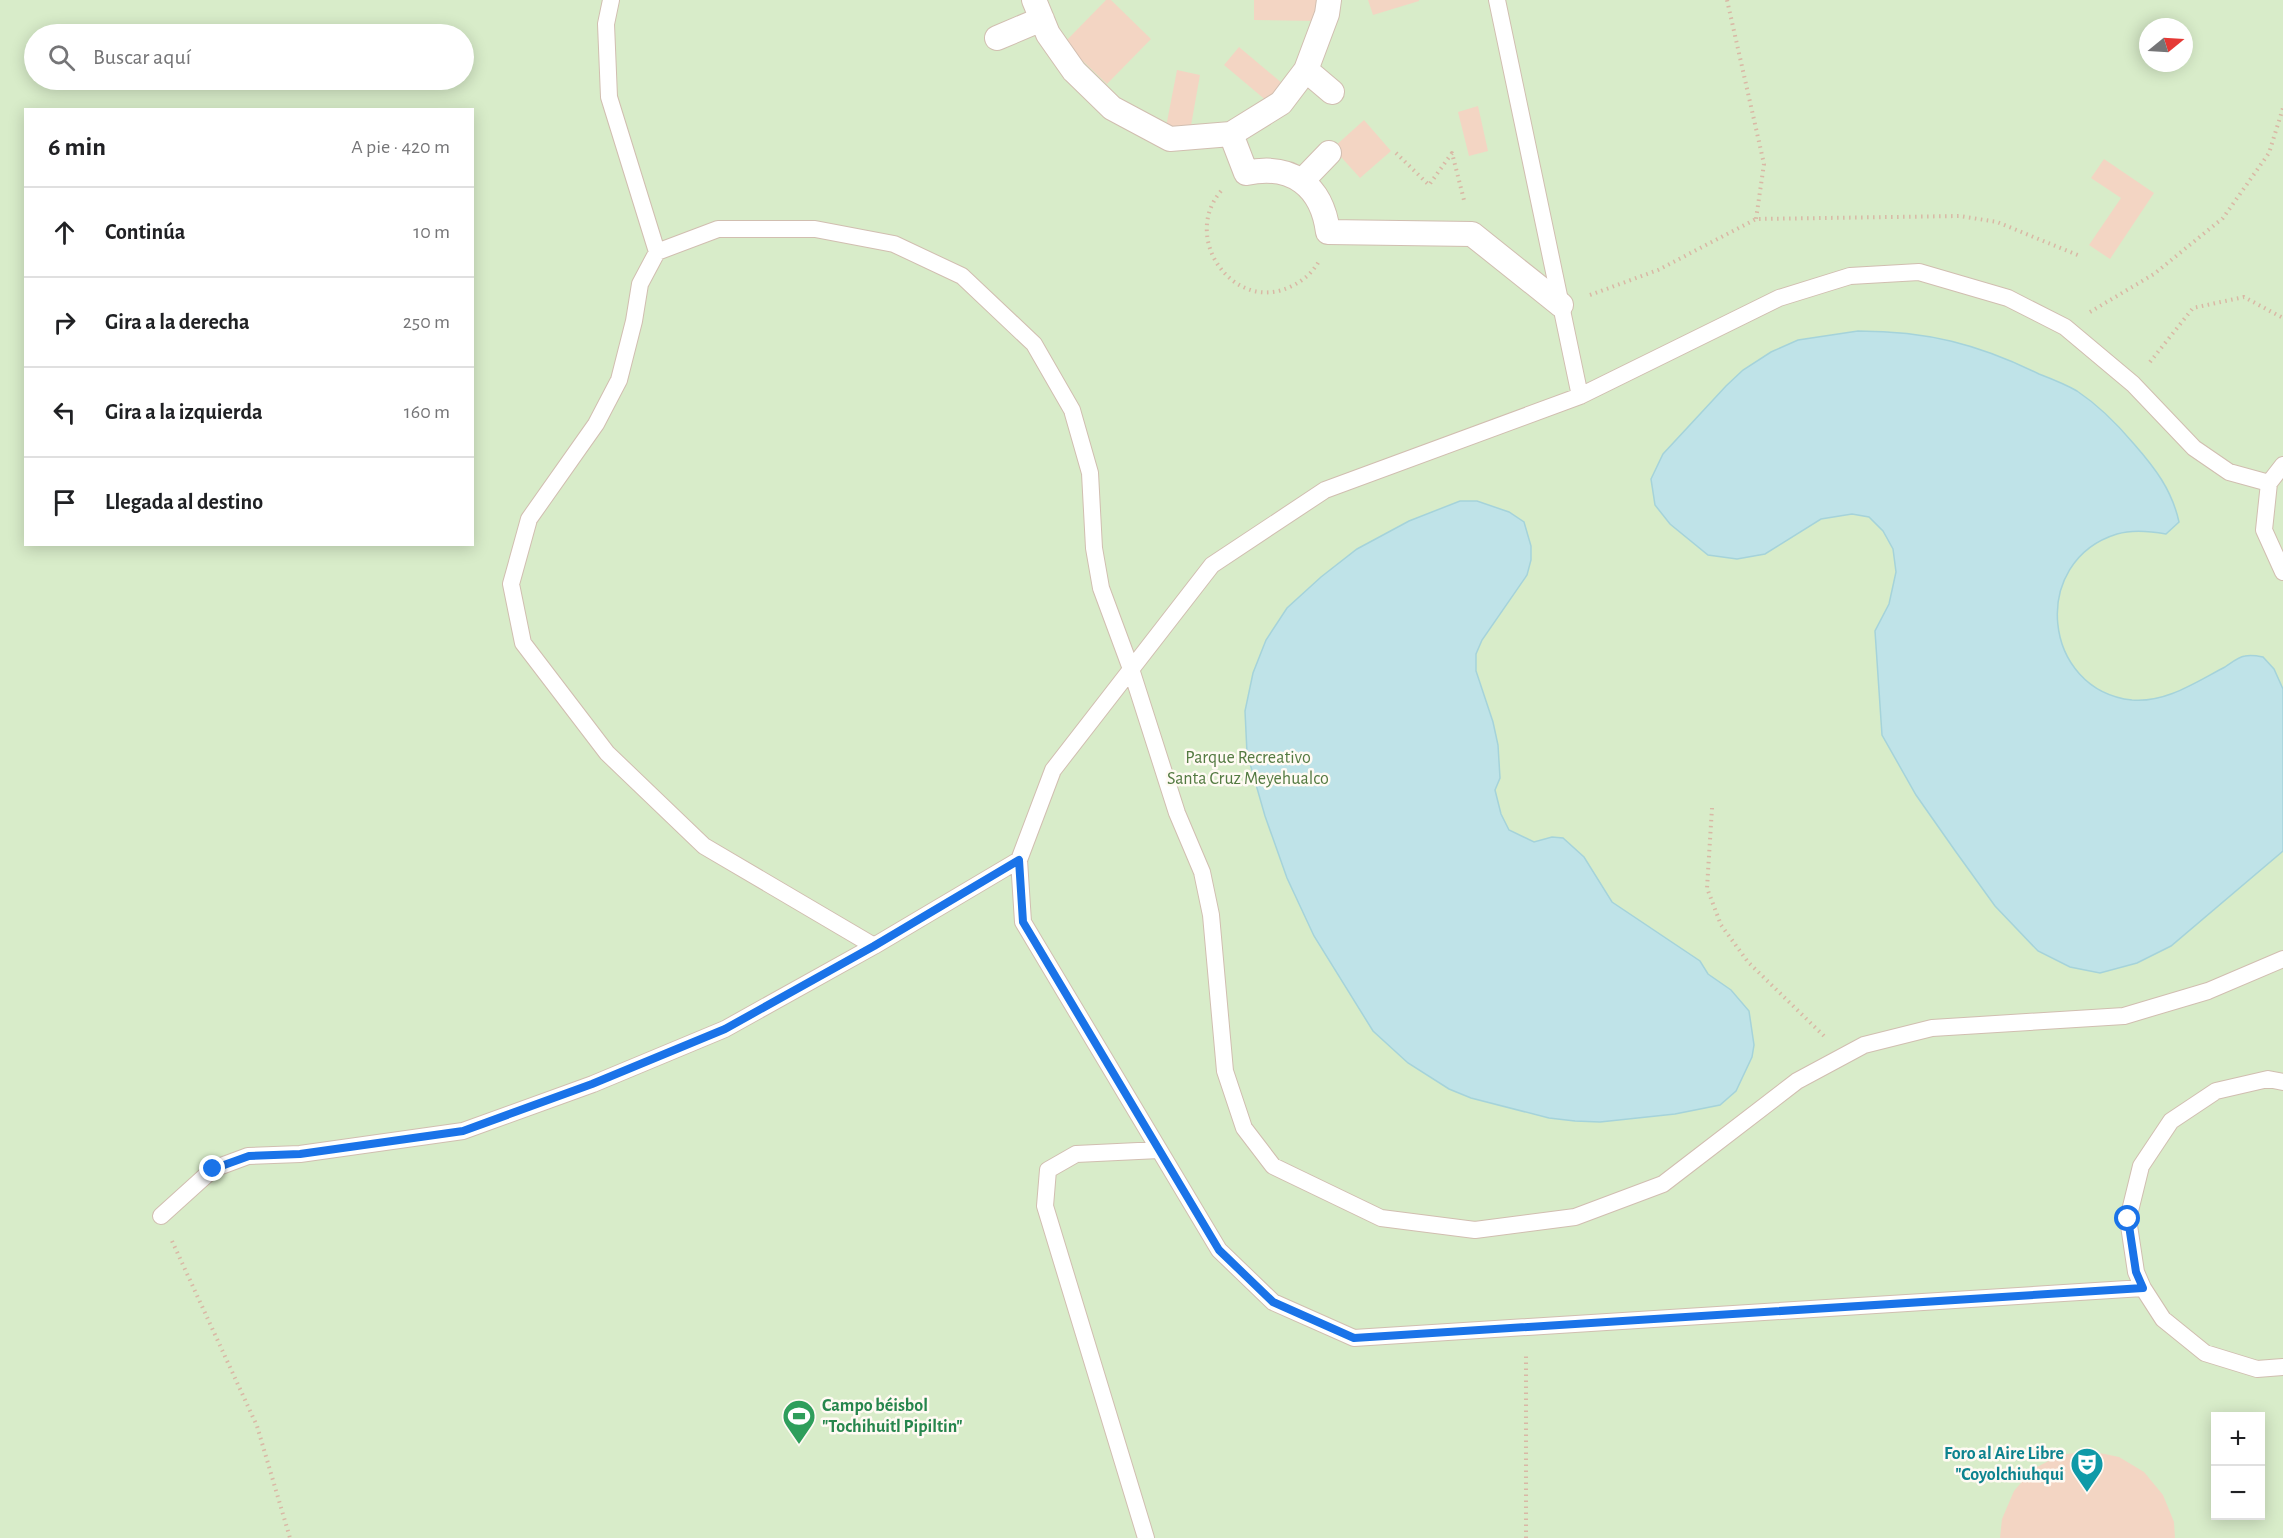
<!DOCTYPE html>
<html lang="es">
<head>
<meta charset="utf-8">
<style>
  :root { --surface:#fff; --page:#f6f6f6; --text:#202124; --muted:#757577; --line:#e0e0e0 }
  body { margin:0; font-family:"Alegreya Sans",sans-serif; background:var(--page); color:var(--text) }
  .controls { position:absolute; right:18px; bottom:18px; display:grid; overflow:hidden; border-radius:0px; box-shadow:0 3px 15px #0003 }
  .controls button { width:54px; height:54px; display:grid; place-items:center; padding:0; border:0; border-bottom:2px solid var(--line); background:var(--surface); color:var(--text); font:30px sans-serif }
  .compass { position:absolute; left:2139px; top:18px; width:54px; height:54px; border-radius:50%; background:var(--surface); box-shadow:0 3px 15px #0003; rotate:72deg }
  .stop { position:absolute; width:18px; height:18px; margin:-14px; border:4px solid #1a73e8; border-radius:50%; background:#fff }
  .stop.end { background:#1a73e8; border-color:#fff; box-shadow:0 2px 6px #0008 }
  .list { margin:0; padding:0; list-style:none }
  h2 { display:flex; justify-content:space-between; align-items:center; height:78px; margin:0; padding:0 24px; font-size:26px }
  h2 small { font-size:20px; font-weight:400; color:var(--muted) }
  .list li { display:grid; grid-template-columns:39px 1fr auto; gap:18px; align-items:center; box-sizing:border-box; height:90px; padding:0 24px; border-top:2px solid var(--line) }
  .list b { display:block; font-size:22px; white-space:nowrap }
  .list em { font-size:20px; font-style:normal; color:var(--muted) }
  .icon { flex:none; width:33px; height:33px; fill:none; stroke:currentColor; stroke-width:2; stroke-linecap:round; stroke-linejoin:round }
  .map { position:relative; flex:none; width:2283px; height:1538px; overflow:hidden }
  .search { position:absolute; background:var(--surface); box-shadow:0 3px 15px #0003; left:24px; top:24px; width:450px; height:66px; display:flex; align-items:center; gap:15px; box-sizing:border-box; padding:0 21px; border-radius:33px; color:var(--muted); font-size:22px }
  .panel { position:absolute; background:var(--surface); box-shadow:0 3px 15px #0003; left:24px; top:108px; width:450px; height:438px; border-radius:0px }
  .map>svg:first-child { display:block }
</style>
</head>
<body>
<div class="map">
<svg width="2283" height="1538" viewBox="0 0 2283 1538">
  <rect width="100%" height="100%" fill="#fdf6ec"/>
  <path fill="#d8ecc9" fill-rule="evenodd" d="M 0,0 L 2283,0 L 2283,1538 L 0,1538 ZM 2148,27 L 2184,27 L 2184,63 L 2148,63 ZM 34,34 L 464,34 L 464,80 L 34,80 ZM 26,110 L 472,110 L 472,544 L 26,544 ZM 2216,1416 L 2260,1416 L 2260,1516 L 2216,1516 Z"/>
  <path fill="#bfe3e8" stroke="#a5d3da" stroke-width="1.5" d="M 1858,331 C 1927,331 1978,344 2039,374 C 2052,379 2065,384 2077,391 C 2098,405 2118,425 2134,444 C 2155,468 2172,490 2179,522 L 2166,534 C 2150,531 2133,529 2117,534 C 2029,561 2042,690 2132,700 C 2166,703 2196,682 2225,667 C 2231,663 2238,657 2245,656 C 2250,655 2258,656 2263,657 L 2274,669 L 2283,689 L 2283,851 L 2171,946 L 2137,963 L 2100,973 L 2070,967 L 2038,951 L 1995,906 L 1956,852 L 1916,795 L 1882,735 L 1875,631 L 1889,604 L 1896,572 L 1893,549 L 1883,531 L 1869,517 L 1852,514 L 1821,519 L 1765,554 L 1737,559 L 1708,555 L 1670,524 L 1655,505 L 1651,479 L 1663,454 L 1726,386 L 1743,370 L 1771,352 L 1798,340 Z
    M 1460,501 L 1477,501 L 1509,512 L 1524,522 L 1531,546 L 1531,560 L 1527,575 L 1482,640 L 1476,654 L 1476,671 L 1493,722 L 1498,745 L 1500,778 L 1495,790 L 1501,814 L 1509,830 L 1534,842 L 1552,837 L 1563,838 L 1584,857 L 1612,902 L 1700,961 L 1708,974 L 1731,990 L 1749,1011 L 1754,1045 L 1752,1057 L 1736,1091 L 1720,1105 L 1675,1114 L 1600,1122 L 1575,1121 L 1549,1118 L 1471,1098 L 1449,1089 L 1408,1063 L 1373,1031 L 1314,936 L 1287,878 L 1265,816 L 1247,753 L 1245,711 L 1253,673 L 1266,640 L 1287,608 L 1321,577 L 1357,549 L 1409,521 Z"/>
  <path fill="#f3d5c3" d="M 1106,0 L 1111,0 L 1151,39 L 1107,84 L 1064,43 Z
    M 1254,0 L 1317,0 L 1317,21 L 1254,20 Z
    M 1368,0 L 1419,0 L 1419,1 L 1373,15 Z
    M 1239,47 L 1283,84 L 1268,102 L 1224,65 Z
    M 1177,70 L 1200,75 L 1190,131 L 1166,127 Z
    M 1478,106 L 1488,151 L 1469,156 L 1458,112 Z
    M 1364,120 L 1391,151 L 1360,178 L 1333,148 Z
    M 2104,159 L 2154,193 L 2110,259 L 2089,245 L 2121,198 L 2091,178 Z
    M 2090,1451 L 2119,1457 L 2144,1472 L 2163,1495 L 2174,1522 L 2175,1538 L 2000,1538 L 2002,1519 L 2014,1491 L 2033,1469 L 2060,1455 Z"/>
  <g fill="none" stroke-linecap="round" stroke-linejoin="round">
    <defs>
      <path id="service" d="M 611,0 L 606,24 L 609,97 L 657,252
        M 1497,0 L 1580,396
        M 2283,465 L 2269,483 L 2264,530 L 2283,572
        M 874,946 L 704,846 L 607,753 L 523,643 L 511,584 L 529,519 L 596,424 L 619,380 L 634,321 L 640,284 L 657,252 L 718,229 L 815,229 L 894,244 L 962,276 L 1034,344 L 1072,410 L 1090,473 L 1094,548 L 1101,588 L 1131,669 L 1177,813 L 1202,872 L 1211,915 L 1225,1071 L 1244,1128 L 1273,1166 L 1381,1218 L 1475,1230 L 1575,1217 L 1663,1184 L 1797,1081 L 1864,1045 L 1932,1028 L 2124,1016 L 2208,991 L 2283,959
        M 2283,1082 L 2268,1079 L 2216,1091 L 2171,1121 L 2141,1166 L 2128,1219 L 2136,1272 L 2143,1288 L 2163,1319 L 2205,1353 L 2257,1369 L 2283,1367
        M 161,1216 L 213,1169 L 248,1156 L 300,1154 L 463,1131 L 593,1084 L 725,1029 L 874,946 L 1019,860
        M 2143,1288 L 1354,1338 L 1273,1302 L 1219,1250 L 1023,922 L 1019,860 L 1053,770 L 1212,565 L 1325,490 L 1580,396 L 1779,298 L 1850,276 L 1919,272 L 2008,298 L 2065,327 L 2133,384 L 2194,448 L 2229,472 L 2269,483
        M 1146,1538 L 1045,1206 L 1048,1170 L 1076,1154 L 1159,1150"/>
      <path id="pedestrian" d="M 1034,0 L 1048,34 L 1074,71 L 1112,108 L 1170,139 L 1231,134 L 1281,103 L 1306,70 L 1327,14 L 1329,0
        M 997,38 L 1042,19
        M 1306,70 L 1332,92
        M 1231,134 L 1246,173 C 1292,163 1322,186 1328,232 L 1472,234 L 1561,305
        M 1302,181 L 1329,153"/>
    </defs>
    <use href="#service" stroke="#d1beb0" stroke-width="18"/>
    <use href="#pedestrian" stroke="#d1beb0" stroke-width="26"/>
    <path stroke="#d9b8a5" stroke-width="4" stroke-dasharray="1.5 4.5" stroke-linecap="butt" d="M 1727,0 L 1764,164 L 1756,219
      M 1396,153 L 1429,185 L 1452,153 L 1465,204
      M 1221,191 C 1180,239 1235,315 1292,286 C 1304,280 1313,272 1319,261
      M 1590,295 L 1658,270 L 1756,219 L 1960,216 L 1997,222 L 2080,256
      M 2090,312 L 2154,274 L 2223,218 L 2269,153 L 2283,108
      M 2150,362 L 2193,308 L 2244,297 L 2283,318
      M 1712,808 L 1707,888 L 1721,925 L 1748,962 L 1824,1036
      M 172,1241 L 257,1426 L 290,1538
      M 1526,1538 L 1526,1355"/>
    <use href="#service" stroke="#fff" stroke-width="16"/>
    <use href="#pedestrian" stroke="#fff" stroke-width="24"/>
  </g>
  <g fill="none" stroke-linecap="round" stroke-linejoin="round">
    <path stroke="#1a73e8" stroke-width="8" d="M 213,1169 L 249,1156 L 300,1154 L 463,1131 L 592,1084 L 725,1029 L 874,946 L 1019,860 L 1023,922 L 1219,1250 L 1273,1302 L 1354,1338 L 2143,1288 L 2136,1272 L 2128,1219"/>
  </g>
  <defs>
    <symbol id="stadium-pin" viewBox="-11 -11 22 30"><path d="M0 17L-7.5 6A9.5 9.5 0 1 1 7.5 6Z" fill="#2e9e5b" stroke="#fffaf3"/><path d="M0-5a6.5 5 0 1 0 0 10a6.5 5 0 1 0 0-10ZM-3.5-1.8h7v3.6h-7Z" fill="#fff"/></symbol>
    <symbol id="theatre-pin" viewBox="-11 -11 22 30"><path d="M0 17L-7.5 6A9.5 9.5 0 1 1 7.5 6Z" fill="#0f9aa8" stroke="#fffaf3"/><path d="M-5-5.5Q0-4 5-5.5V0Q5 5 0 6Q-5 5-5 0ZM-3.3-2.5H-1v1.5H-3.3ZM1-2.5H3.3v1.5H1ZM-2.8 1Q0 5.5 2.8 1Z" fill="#fff"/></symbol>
  </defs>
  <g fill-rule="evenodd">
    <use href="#stadium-pin" x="780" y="1397" width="38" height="52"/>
    <use href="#theatre-pin" x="2068" y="1445" width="38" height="52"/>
  </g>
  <g text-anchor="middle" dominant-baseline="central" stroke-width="5" stroke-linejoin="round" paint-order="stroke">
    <g font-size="18" fill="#537a41" stroke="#fffaf3">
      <text x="1248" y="758">Parque Recreativo<tspan x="1248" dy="21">Santa Cruz Meyehualco</tspan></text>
    </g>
    <g font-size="18" font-weight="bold" fill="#27864d" stroke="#fffaf3" text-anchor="start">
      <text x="822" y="1406">Campo béisbol<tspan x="822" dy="21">"Tochihuitl Pipiltin"</tspan></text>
    </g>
    <g font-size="18" font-weight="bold" fill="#0d838f" stroke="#fffaf3" text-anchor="end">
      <text x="2064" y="1454">Foro al Aire Libre<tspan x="2064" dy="21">"Coyolchiuhqui</tspan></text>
    </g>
  </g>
</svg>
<div class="controls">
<button>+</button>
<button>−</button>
</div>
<svg class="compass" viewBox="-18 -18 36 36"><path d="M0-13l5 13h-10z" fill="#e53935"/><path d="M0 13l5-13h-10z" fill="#757577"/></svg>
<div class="stop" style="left:2128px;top:1219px"></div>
<div class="stop end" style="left:213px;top:1169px"></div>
<div class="search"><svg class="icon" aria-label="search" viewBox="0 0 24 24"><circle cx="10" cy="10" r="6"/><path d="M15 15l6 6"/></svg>Buscar aquí</div>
<section class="panel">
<h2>6 min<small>A pie · 420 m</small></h2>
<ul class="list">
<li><svg class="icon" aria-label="ahead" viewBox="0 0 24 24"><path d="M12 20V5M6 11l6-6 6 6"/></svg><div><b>Continúa</b></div><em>10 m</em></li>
<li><svg class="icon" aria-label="right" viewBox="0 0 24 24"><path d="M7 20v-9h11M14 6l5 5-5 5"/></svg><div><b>Gira a la derecha</b></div><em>250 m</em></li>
<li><svg class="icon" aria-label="left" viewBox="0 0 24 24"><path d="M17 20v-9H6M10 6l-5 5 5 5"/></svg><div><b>Gira a la izquierda</b></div><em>160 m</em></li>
<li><svg class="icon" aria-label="arrive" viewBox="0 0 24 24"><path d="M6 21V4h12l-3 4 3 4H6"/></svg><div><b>Llegada al destino</b></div></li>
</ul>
</section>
</div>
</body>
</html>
